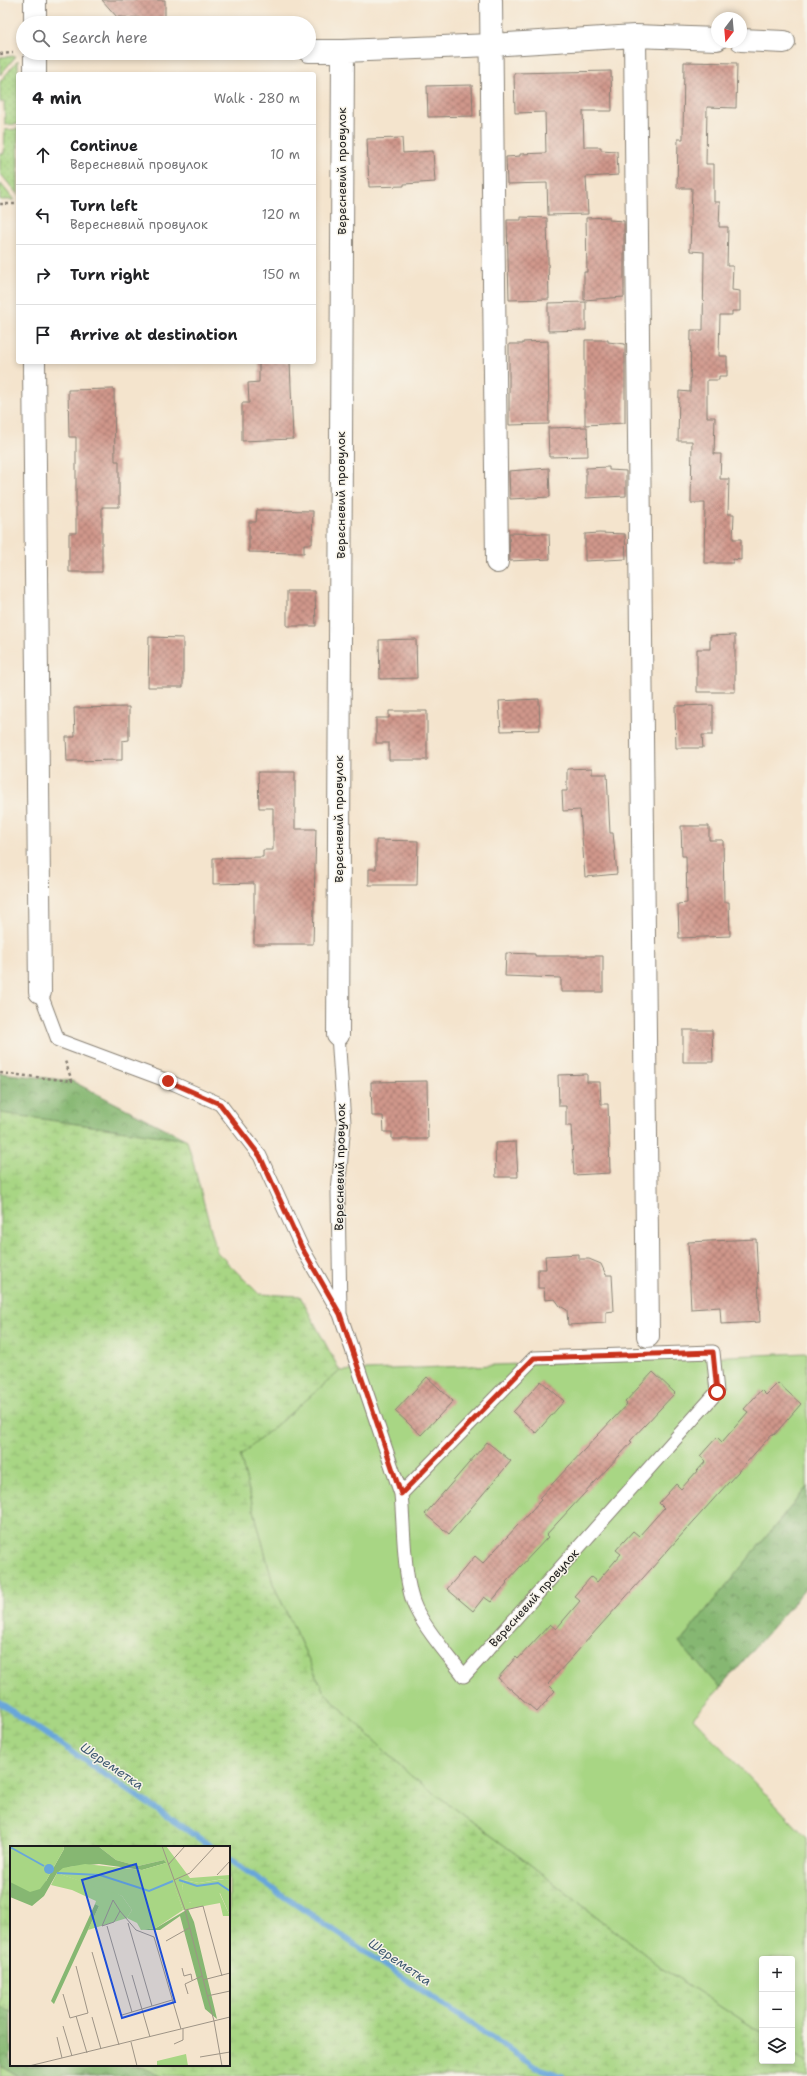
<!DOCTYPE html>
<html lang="en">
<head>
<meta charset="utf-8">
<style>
  :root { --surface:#fff; --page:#f6f6f6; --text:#202124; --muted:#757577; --line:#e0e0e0 }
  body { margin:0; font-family:"Shantell Sans",sans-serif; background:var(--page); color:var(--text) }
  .controls { position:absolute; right:12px; bottom:12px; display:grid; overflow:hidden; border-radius:4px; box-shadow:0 2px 6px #0003 }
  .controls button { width:36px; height:36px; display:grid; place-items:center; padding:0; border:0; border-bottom:1px solid var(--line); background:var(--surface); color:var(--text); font:20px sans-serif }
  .compass { position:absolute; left:711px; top:12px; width:36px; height:36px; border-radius:50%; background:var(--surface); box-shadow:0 2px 6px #0003; rotate:196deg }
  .stop { position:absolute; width:12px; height:12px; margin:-9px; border:3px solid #c8321e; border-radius:50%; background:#fff }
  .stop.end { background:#c8321e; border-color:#fff; box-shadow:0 1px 4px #0008 }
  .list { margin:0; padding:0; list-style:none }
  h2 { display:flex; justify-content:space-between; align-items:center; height:52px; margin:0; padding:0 16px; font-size:17px }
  h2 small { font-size:13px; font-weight:400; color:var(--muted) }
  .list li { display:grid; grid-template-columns:26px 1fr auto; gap:12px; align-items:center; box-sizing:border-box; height:60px; padding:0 16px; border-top:1px solid var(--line) }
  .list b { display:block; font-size:15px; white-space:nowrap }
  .list p { margin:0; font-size:13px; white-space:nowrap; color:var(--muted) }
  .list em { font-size:13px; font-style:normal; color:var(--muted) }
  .icon { flex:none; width:22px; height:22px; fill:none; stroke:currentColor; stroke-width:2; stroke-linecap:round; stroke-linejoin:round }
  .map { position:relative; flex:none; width:807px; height:2076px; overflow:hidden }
  .search { position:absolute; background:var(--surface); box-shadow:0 2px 6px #0003; left:16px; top:16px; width:300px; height:44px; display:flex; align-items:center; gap:10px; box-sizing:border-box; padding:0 14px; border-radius:22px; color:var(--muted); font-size:15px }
  .panel { position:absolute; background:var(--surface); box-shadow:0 2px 6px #0003; left:16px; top:72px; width:300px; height:292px; border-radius:4px }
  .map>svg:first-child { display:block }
</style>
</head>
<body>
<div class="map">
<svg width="807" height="2076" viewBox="0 0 807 2076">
  <defs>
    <pattern id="forest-crowns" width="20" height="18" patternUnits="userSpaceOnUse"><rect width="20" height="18" fill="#86b772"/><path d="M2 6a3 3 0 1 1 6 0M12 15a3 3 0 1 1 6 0" fill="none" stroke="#6d945d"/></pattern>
    <pattern id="wetland-marsh" width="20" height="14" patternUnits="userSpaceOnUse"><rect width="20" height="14" fill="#a8d684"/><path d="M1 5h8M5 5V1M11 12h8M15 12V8" fill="none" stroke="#90b771"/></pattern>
    <pattern id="park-dots" width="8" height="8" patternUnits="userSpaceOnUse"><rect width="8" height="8" fill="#a8d684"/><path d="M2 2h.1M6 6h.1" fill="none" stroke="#90b771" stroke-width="1.8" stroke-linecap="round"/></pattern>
    <pattern id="building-cross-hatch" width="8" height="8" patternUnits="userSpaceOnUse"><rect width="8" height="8" fill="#d0978b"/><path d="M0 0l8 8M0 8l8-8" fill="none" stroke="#a87a71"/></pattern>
  </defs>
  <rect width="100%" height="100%" fill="#f7f3e8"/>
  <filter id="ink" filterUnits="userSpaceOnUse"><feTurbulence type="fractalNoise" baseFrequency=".025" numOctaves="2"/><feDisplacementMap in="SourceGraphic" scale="8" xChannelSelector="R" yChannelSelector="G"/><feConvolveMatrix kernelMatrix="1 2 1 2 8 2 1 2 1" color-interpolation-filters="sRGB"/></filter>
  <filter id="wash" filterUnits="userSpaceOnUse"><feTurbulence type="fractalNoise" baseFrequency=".012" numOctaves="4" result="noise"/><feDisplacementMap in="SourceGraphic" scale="16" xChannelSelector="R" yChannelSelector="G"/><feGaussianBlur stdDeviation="0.9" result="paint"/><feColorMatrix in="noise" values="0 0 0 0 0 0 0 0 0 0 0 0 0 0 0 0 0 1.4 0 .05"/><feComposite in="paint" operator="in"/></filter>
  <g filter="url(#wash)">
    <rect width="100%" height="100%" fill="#f4e4cd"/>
    <path fill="#a8d684" stroke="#627950" d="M 807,1353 L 807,1487 L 679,1643 L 720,1688 L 693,1718 L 807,1838 L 807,2062 L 792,2053 L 792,1959 L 762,1959 L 762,2033 L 661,1967 L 532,1866 L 411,1776 L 324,1692 L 273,1584 L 240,1456 L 340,1371 Z
      M 0,2065 L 19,2076 L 0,2076 Z"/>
    <path fill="url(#forest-crowns)" stroke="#516a47" d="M 0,1073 L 72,1081 L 187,1140 L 0,1113 Z
      M 807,1487 L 807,1587 L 720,1688 L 679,1643 Z
      M 0,2007 L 11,2012 L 11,2065 L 136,2065 L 161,2076 L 19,2076 L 0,2065 Z"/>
    <path fill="url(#wetland-marsh)" stroke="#627950" d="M 0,1113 L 187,1140 L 217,1252 L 259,1294 L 300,1296 L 340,1371 L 240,1456 L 273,1584 L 324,1692 L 411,1776 L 532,1866 L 661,1967 L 762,2033 L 762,2061 L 792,2061 L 792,2053 L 807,2062 L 807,2076 L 161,2076 L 136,2065 L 229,2065 L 229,1847 L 11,1847 L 11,2012 L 0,2007 Z"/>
    <path fill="url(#park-dots)" stroke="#627950" d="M 16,56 L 0,75 L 0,57 Z
      M 18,60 L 18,124 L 5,125 L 4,102 L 0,102 L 0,82 Z
      M 18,129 L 18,195 L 0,173 L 0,154 L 4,154 L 5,130 Z
      M 0,183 L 14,200 L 0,200 Z"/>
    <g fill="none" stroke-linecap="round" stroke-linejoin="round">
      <path stroke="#68a6da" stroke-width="6" d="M 0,1703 L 212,1847
        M 229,1859 L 535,2067 L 562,2076"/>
    </g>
    <g id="blocks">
      <path fill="url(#building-cross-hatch)" d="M 102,0 L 165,0 L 165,19 L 117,17 Z
        M 684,62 L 737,63 L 736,108 L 707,107 L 706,164 L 714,164 L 714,202 L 720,202 L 719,227 L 728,227 L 727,266 L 733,266 L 732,290 L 740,291 L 740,311 L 732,311 L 732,315 L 720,315 L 719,356 L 727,356 L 727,376 L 719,376 L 719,380 L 707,380 L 707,417 L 715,417 L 714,454 L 721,454 L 720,479 L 729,479 L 728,514 L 734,514 L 733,539 L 741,539 L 741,560 L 733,559 L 733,563 L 704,563 L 705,503 L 691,503 L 692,441 L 678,441 L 679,391 L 690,392 L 691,330 L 703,330 L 704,252 L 690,251 L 692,188 L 677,188 L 678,139 L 683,139 Z
        M 611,71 L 612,111 L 583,111 L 584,147 L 601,147 L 601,150 L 617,151 L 618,175 L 586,177 L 588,214 L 548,215 L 547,183 L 507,184 L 506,157 L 520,156 L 520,154 L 546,153 L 545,112 L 515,113 L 514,73 Z
        M 472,85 L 473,116 L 428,117 L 427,86 Z
        M 402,138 L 403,153 L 433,151 L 435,182 L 404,184 L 404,186 L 369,187 L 367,139 Z
        M 521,217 L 547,218 L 549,299 L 509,300 L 507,220 L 521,220 Z
        M 609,217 L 609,220 L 624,221 L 624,297 L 584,300 L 584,272 L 587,272 L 586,218 Z
        M 586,302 L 586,330 L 548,331 L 548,303 Z
        M 585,340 L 608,340 L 608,342 L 625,344 L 625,423 L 585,425 Z
        M 548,341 L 549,424 L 509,425 L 509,344 L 523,344 L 523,342 Z
        M 259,362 L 290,362 L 293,439 L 242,441 L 242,403 L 249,403 L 248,383 L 259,382 Z
        M 114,389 L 115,461 L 119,461 L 119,507 L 102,507 L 102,572 L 69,572 L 69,533 L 76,533 L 76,437 L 69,437 L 68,390 Z
        M 587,427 L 588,456 L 549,457 L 548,428 Z
        M 609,467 L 609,470 L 626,471 L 626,496 L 586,498 L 586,468 Z
        M 549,468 L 550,497 L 510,499 L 509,471 Z
        M 257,510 L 313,511 L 312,544 L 304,544 L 304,553 L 249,552 L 249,522 L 256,522 Z
        M 509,533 L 549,534 L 550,559 L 510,561 Z
        M 599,533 L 625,534 L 626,559 L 585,561 L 585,534 Z
        M 287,591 L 315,591 L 316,626 L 287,626 Z
        M 735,635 L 735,692 L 697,692 L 697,649 L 710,649 L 710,636 Z
        M 149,637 L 183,638 L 183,687 L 148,687 Z
        M 416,639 L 417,678 L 380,679 L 379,640 Z
        M 539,699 L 540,730 L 501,731 L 499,701 Z
        M 713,705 L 713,735 L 702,735 L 703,748 L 676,748 L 675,706 Z
        M 129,707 L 129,740 L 122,741 L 122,760 L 67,761 L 66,737 L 75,737 L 74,708 Z
        M 389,711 L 427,711 L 427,760 L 389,760 L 389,743 L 376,743 L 376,718 L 389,718 Z
        M 592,768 L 592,774 L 607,774 L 610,833 L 613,833 L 617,874 L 585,877 L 580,810 L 563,811 L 562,791 L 567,791 L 567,769 Z
        M 258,772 L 295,772 L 295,829 L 316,829 L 313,944 L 254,944 L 254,883 L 213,884 L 213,858 L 263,857 L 263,850 L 273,850 L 273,808 L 259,808 Z
        M 681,826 L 709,826 L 709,840 L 723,840 L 724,902 L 729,902 L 730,936 L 679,938 L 678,904 L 687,903 L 686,856 L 682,856 Z
        M 376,840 L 418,841 L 417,885 L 369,885 L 369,869 L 376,869 Z
        M 506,953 L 535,954 L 535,956 L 603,956 L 603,992 L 561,992 L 561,978 L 505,976 Z
        M 683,1030 L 712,1030 L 713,1062 L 683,1062 Z
        M 587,1074 L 587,1082 L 600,1082 L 601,1104 L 608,1104 L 610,1173 L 574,1175 L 571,1126 L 566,1126 L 566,1106 L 559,1106 L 558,1075 Z
        M 427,1081 L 428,1139 L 392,1139 L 392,1132 L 384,1132 L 383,1116 L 372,1116 L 371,1082 Z
        M 516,1142 L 518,1177 L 496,1177 L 495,1143 Z
        M 756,1239 L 760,1322 L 721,1324 L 720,1307 L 691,1309 L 688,1242 Z
        M 579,1254 L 579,1259 L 589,1259 L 601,1264 L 606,1275 L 612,1275 L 614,1311 L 606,1312 L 606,1323 L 568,1325 L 567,1310 L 560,1306 L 555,1299 L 545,1300 L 544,1288 L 538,1288 L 538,1269 L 546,1269 L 545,1256 Z
        M 653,1372 L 675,1393 L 630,1441 L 632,1442 L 546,1535 L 548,1537 L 506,1582 L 507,1583 L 491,1602 L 484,1597 L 473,1611 L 447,1589 L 475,1556 L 483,1563 L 541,1500 L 539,1498 L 627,1404 L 625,1402 Z
        M 427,1377 L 453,1401 L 421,1435 L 395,1411 Z
        M 541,1381 L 564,1401 L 536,1433 L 513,1412 Z
        M 778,1383 L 801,1404 L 774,1435 L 772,1434 L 548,1684 L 555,1691 L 537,1712 L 498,1678 L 516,1657 L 518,1659 L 550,1624 L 556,1629 L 580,1601 L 574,1596 L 591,1577 L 597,1582 L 621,1554 L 616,1550 L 633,1531 L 639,1536 L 664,1508 L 659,1503 L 676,1484 L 681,1489 L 706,1461 L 700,1456 L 717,1437 L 722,1442 L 748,1412 L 744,1409 L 761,1390 L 766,1395 Z
        M 487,1442 L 511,1461 L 449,1534 L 425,1514 Z"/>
    </g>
  </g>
  <g filter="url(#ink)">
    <use href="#blocks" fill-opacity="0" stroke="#888074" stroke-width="1"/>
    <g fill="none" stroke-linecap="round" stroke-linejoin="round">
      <defs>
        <path id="service" d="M 40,992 L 58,1040 L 168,1081 L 220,1104 L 260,1156 L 302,1248 L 340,1314 L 401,1494
          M 338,1035 L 344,1123 L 338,1192 L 340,1313
          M 713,1352 L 717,1392 L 464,1676 C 448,1655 428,1633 416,1609 C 403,1583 404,1524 401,1494 L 534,1358 Z"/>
        <path id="minor" d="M 35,0 L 35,23
          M 491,0 L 497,562
          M 635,36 L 648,1336
          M 741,40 L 784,42
          M 309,51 L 343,51
          M 35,74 L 35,53
          M 34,362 L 40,992
          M 338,1035 L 343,51 L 491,45 L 635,36 L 717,39"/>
      </defs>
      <use href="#service" stroke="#888074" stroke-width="15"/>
      <use href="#minor" stroke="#888074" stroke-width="24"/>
      <path stroke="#888074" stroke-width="2.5" stroke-dasharray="3 3" stroke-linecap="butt" d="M 0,54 L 13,53
        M 0,204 L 18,204
        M 0,1073 L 72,1081 L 65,1061"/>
      <use href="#service" stroke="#fff" stroke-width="13"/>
      <use href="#minor" stroke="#fff" stroke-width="22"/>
    </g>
  </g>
  <g fill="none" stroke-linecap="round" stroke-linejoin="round" filter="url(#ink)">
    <path stroke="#c8321e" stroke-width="5" d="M 168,1081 L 220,1104 L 260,1156 L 302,1248 L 340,1314 L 401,1494 L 534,1358 L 713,1352 L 717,1392"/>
  </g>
  <g text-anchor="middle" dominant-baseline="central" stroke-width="3" stroke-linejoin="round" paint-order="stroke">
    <g font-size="12" fill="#1c1c1c" stroke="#f7f3e8">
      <text transform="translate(342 171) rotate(-90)">Вересневий провулок</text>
      <text transform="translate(341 495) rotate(-90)">Вересневий провулок</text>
      <text transform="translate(339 819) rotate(-90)">Вересневий провулок</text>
      <text transform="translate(340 1167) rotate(-89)">Вересневий провулок</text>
      <text transform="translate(534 1598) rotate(-48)">Вересневий провулок</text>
    </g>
    <g font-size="13" font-style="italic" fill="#3e5a71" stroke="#f7f3e8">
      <text transform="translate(112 1766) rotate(34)">Шереметка</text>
      <text transform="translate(400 1962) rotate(34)">Шереметка</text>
    </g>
  </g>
  <g transform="translate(10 1846)">
    <rect width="220" height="220" fill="#f4e4cd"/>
    <path d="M 88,0 L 156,0 L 180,32 L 220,29 L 220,34 L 213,33 L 189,37 L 174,34 L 172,42 L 180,57 L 203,51 L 209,46 L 220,70 L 213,70 L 210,57 L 173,64 L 154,14 L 128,20 L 106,14 ZM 47,27 L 104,46 L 112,50 L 122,64 L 117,72 L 78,84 L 89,60 L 85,58 L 86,55 L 62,44 L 41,39 ZM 176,208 L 178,220 L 147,220 L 147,215 Z" fill="#a8d684"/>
    <path d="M 53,0 L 88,0 L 106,14 L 128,20 L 154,14 L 156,17 L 132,24 L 89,18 L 59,21 L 47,27 L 34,50 L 22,60 L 0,51 L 0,36 L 36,35 L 54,3 ZM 85,58 L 89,60 L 44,158 L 41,155 ZM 178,63 L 184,76 L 207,173 L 195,163 L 170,70 L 150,84 L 131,84 L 146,82 Z" fill="#86b772"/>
    <path d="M 0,0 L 53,0 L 54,3 L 36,35 L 30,43 L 20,46 L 0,36 ZM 156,17 L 173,64 L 146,82 L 131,84 L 127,77 L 117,72 L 122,64 L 112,50 L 47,27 L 53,22 L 75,18 L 132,24 ZM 215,33 L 220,34 L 220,70 L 210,47 L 198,56 L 183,58 L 177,55 L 172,42 L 174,34 L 189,37 Z" fill="#a8d684"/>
    <path d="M34 23a5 5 0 1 1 10 0a5 5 0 1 1-10 0Z" fill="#68a6da"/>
    <path fill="none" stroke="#68a6da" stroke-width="2" d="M 0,1 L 34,20M 47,27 L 90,29 L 139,45 L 163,35M 169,34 L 187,40 L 208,37 L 220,45"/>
    <path fill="none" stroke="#9e9486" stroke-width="1" d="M 152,0 L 175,64 L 204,175 L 212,220M 158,19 L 175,0M 207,29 L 220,15M 164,34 L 180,27 L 205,0M 103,54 L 110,65 L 104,76 L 92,80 ZM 175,64 L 193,60 L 212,130M 110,65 L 126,84 L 144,91 L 171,183M 97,80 L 122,166M 156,95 L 179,82M 82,106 L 109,199M 172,122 L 174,130 L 181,128 L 182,134M 122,129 L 140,191M 193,134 L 220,127M 53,148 L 60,172 L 78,167 L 66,120M 178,148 L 175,138 L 192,130M 197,150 L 220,145M 142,160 L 162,154M 112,169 L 142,160 L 118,77M 66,170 L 77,207M 82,171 L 91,203M 53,180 L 62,210M 47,191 L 52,212M 121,196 L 127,220M 164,198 L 173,194 L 173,183M 190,211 L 220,206M 19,220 L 220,171"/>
    <path fill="#1d4ed8" fill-opacity="0.15" stroke="#1d4ed8" stroke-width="2" d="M 126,18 L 165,156 L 112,172 L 72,34 Z"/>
    <rect width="220" height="220" fill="none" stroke="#1c1c1c" stroke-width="2"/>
  </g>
</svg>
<div class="controls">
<button>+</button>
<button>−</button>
<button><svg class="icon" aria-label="layers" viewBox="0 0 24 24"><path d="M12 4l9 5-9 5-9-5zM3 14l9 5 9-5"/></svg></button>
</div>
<svg class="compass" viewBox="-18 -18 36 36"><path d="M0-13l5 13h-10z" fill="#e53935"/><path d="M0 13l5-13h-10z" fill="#757577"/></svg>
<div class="stop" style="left:717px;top:1392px"></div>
<div class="stop end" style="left:168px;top:1081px"></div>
<div class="search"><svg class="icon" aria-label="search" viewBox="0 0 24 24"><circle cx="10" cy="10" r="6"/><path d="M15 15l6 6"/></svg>Search here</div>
<section class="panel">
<h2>4 min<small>Walk · 280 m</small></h2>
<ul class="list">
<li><svg class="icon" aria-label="ahead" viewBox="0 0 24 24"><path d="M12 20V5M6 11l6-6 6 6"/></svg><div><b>Continue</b><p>Вересневий провулок</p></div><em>10 m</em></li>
<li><svg class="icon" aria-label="left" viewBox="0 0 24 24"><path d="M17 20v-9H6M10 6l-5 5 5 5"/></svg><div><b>Turn left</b><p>Вересневий провулок</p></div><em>120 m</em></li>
<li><svg class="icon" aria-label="right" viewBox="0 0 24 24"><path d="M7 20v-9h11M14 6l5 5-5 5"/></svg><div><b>Turn right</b></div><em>150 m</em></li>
<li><svg class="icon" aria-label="arrive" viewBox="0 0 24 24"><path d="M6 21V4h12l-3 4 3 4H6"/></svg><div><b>Arrive at destination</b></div></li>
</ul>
</section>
</div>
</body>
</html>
